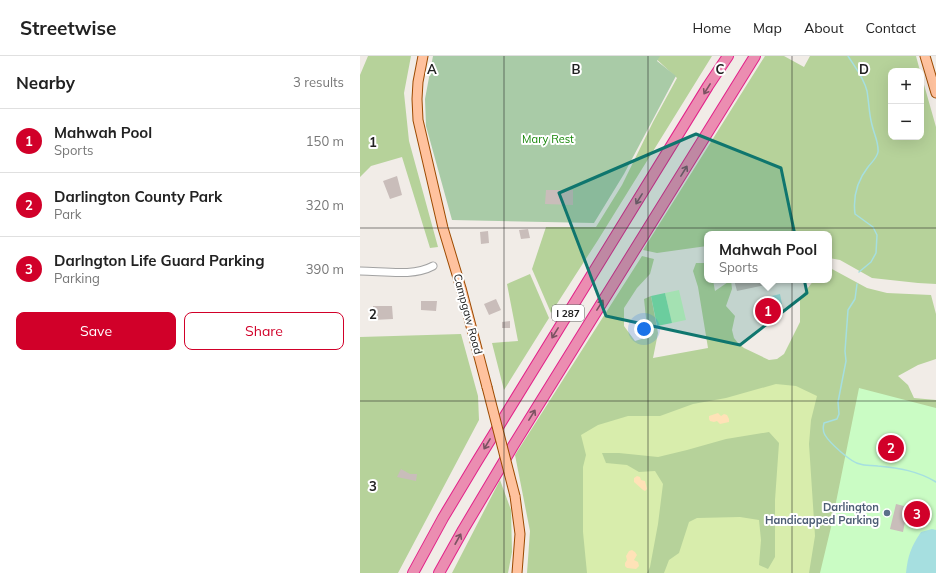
<!DOCTYPE html>
<html lang="en">
<head>
<meta charset="utf-8">
<style>
  :root { --surface:#fff; --page:#f6f6f6; --text:#222; --muted:#767676; --line:#e0e0e0; --accent:#d10029 }
  body { margin:0; font-family:Mulish,sans-serif; background:var(--page); color:var(--text) }
  .controls { position:absolute; right:12px; top:12px; display:grid; overflow:hidden; border-radius:8px; box-shadow:0 4px 16px #0002 }
  .controls button { width:36px; height:36px; display:grid; place-items:center; padding:0; border:0; border-bottom:1px solid var(--line); background:var(--surface); color:var(--text); font:20px sans-serif }
  .you { position:absolute; left:284px; top:273px; width:14px; height:14px; margin:-10px; border:3px solid #fff; border-radius:50%; background:#1a73e8; box-shadow:0 0 0 6px #1a73e833 }
  .badge { display:grid; place-items:center; width:26px; height:26px; border-radius:50%; background:var(--accent); color:#fff; font-size:13px; font-weight:700 }
  .pin { position:absolute; translate:-50% -50%; border:2px solid #fff; box-shadow:0 1px 4px #0006 }
  .popup { position:absolute; left:344px; top:175px; width:128px; height:52px; box-sizing:border-box; display:grid; place-content:center; border-radius:8px; background:var(--surface); filter:drop-shadow(0 1px 3px #0005); font-size:13px; white-space:nowrap; color:var(--muted) }
  .popup b { font-size:15px; color:var(--text) }
  .popup::after { content:''; position:absolute; left:50%; top:100%; margin-left:-8px; border:8px solid transparent; border-top-color:var(--surface) }
  .list { margin:0; padding:0; list-style:none }
  h2 { display:flex; justify-content:space-between; align-items:center; height:52px; margin:0; padding:0 16px; font-size:17px }
  h2 small { font-size:13px; font-weight:400; color:var(--muted) }
  .list li { display:grid; grid-template-columns:26px 1fr auto; gap:12px; align-items:center; box-sizing:border-box; height:64px; padding:0 16px; border-top:1px solid var(--line) }
  .list b { display:block; font-size:15px; white-space:nowrap }
  .list p { margin:0; font-size:13px; white-space:nowrap; color:var(--muted) }
  .list em { font-size:13px; font-style:normal; color:var(--muted) }
  .actions { display:flex; gap:8px; padding:12px 16px }
  .actions a { flex:1; padding:9px 0; border:1px solid var(--accent); border-radius:8px; text-align:center; font-size:14px; color:var(--accent) }
  .actions .main { background:var(--accent); color:#fff }
  .map { position:relative; flex:none; width:576px; height:517px; overflow:hidden }
  header { display:flex; align-items:center; gap:24px; box-sizing:border-box; height:56px; padding:0 20px; background:var(--surface); border-bottom:1px solid var(--line) }
  header strong { font-size:19px }
  nav { display:flex; gap:22px; margin-inline-start:auto; font-size:14px }
  main { display:flex }
  aside { flex:1; background:var(--surface) }
  .map>svg:first-child { display:block }
</style>
</head>
<body>
<header>
<strong>Streetwise</strong>
<nav><a>Home</a><a>Map</a><a>About</a><a>Contact</a></nav>
</header>
<main>
<aside>
<h2>Nearby<small>3 results</small></h2>
<ul class="list">
<li><span class="badge">1</span><div><b>Mahwah Pool</b><p>Sports</p></div><em>150 m</em></li>
<li><span class="badge">2</span><div><b>Darlington County Park</b><p>Park</p></div><em>320 m</em></li>
<li><span class="badge">3</span><div><b>Darlngton Life Guard Parking</b><p>Parking</p></div><em>390 m</em></li>
</ul>
<div class="actions"><a class="main">Save</a><a>Share</a></div>
</aside>
<div class="map">
<svg width="576" height="517" viewBox="0 0 576 517">
  <rect width="100%" height="100%" fill="#f1ece7"/>
  <path fill="#d8edac" d="M 458,315 L 460,517 L 202,517 L 217,381 L 226,366 Z"/>
  <path fill="#b6d29a" d="M 8,0 L 51,0 L 44,37 L 49,85 L 78,191 L 70,192 L 42,101 L 11,110 L 0,121 L 0,19 Z
    M 293,0 L 352,0 L 238,184 L 191,257 L 172,213 L 186,171 L 236,171 L 262,129 L 293,66 L 317,22 Z
    M 405,0 L 424,0 L 444,11 L 450,0 L 556,0 L 560,15 L 531,15 L 531,81 L 561,81 L 561,18 L 576,71 L 576,228 L 558,227 L 512,222 L 480,204 L 469,202 L 469,178 L 347,178 L 347,190 L 297,197 L 283,194 Z
    M 282,200 L 294,203 L 290,218 L 277,232 L 264,252 L 264,270 L 275,285 L 288,281 L 284,243 L 291,240 L 298,277 L 293,302 L 348,292 L 338,231 L 333,215 L 336,207 L 347,207 L 347,224 L 353,224 L 355,235 L 371,224 L 372,233 L 366,250 L 375,260 L 372,274 L 374,282 L 378,287 L 384,292 L 409,304 L 417,303 L 424,298 L 440,266 L 440,242 L 454,224 L 469,224 L 469,214 L 472,213 L 507,232 L 527,237 L 571,239 L 576,258 L 576,303 L 558,309 L 538,320 L 548,329 L 554,342 L 576,344 L 576,355 L 504,517 L 449,517 L 455,480 L 449,388 L 451,364 L 457,340 L 436,330 L 416,328 L 366,342 L 333,348 L 300,360 L 268,360 L 238,369 L 221,379 L 226,399 L 223,411 L 223,476 L 227,517 L 167,517 L 170,475 L 155,399 Z
    M 170,218 L 189,262 L 144,334 L 132,287 L 158,285 L 147,228 Z
    M 101,278 L 118,340 L 119,364 L 38,517 L 0,517 L 0,281 Z
    M 409,376 L 419,387 L 415,444 L 415,501 L 408,513 L 399,509 L 401,484 L 399,464 L 380,461 L 337,462 L 329,466 L 319,497 L 309,504 L 304,517 L 287,517 L 290,511 L 298,468 L 303,428 L 295,415 L 279,416 L 267,409 L 246,407 L 242,397 L 259,397 L 298,401 L 327,394 L 366,383 Z
    M 140,424 L 151,454 L 152,496 L 148,517 L 92,517 Z"/>
  <path fill="#ffe2b7" d="M 358,357 L 361,360 L 364,358 L 367,359 L 369,363 L 369,366 L 360,368 L 357,365 L 354,366 L 350,365 L 349,363 L 349,360 Z
    M 277,420 L 280,421 L 281,424 L 285,425 L 287,433 L 285,435 L 283,434 L 274,426 L 274,422 Z
    M 272,494 L 275,496 L 277,499 L 274,504 L 278,506 L 279,510 L 276,513 L 267,512 L 265,510 L 265,507 L 267,504 L 266,500 L 269,495 Z"/>
  <path fill="#a9cba7" d="M 73,0 L 300,0 L 297,5 L 316,20 L 264,118 L 234,167 L 92,164 L 66,70 L 65,43 Z"/>
  <path fill="#cafcc4" d="M 319,234 L 326,264 L 312,267 L 305,237 Z
    M 499,332 L 576,352 L 576,517 L 460,517 L 471,471 Z"/>
  <path fill="#83e3ab" d="M 305,237 L 312,267 L 297,270 L 291,240 Z"/>
  <path fill="#a6dfe0" d="M 420,238 L 422,248 L 413,250 L 416,261 L 403,264 L 402,261 L 403,260 L 399,243 Z
    M 572,473 L 576,474 L 576,517 L 546,517 C 548,499 551,491 561,476 Z"/>
  <g fill="none" stroke-linecap="round" stroke-linejoin="round">
    <path stroke="#a6dfe0" stroke-width="1.5" d="M 488,0 C 495,11 504,22 507,35 C 509,47 509,58 512,69 C 514,78 519,87 518,96 C 517,102 511,107 508,111 C 497,125 493,142 495,158 L 513,171 L 517,179 L 516,197 L 511,206 L 499,216
      M 497,228 L 495,243 L 488,254 L 485,295 L 486,305 L 478,346 L 479,358 L 477,363 L 464,367 C 463,371 463,376 465,379 C 469,386 491,407 500,408 C 505,410 512,409 518,410 C 539,412 558,415 576,426"/>
  </g>
  <path fill="#c9bdba" d="M 37,120 L 42,139 L 30,143 L 23,125 Z
    M 186,134 L 213,134 L 213,149 L 185,148 Z
    M 168,173 L 170,182 L 161,183 L 159,174 Z
    M 128,175 L 129,187 L 121,188 L 120,176 Z
    M 374,224 L 404,224 L 405,229 L 377,235 Z
    M 136,243 L 141,254 L 129,259 L 124,248 Z
    M 61,245 L 77,245 L 76,255 L 61,254 Z
    M 13,250 L 32,250 L 33,263 L 13,264 Z
    M 150,265 L 150,272 L 142,272 L 142,266 Z
    M 41,413 L 50,418 L 57,418 L 56,425 L 37,421 Z
    M 536,448 L 548,451 L 543,476 L 530,473 Z"/>
  <g fill="none" stroke-linecap="round" stroke-linejoin="round">
    <defs>
      <path id="minor" d="M 0,215 C 23,215 53,221 73,210"/>
      <path id="major" d="M 63,0 L 58,26 L 57,43 L 58,64 L 83,172 L 101,232 L 127,331
        M 565,0 L 576,37
        M 155,440 L 160,478 L 157,517"/>
      <path id="highway" d="M 53,517 L 83,462 L 116,407 L 348,30 L 368,0
        M 79,517 L 103,474 L 153,390 L 395,0"/>
    </defs>
    <use href="#minor" stroke="#a2a2a2" stroke-width="9"/>
    <use href="#major" stroke="#9d4a00" stroke-width="11"/>
    <use href="#highway" stroke="#e22189" stroke-width="12"/>
    <use href="#minor" stroke="#fff" stroke-width="7"/>
    <use href="#major" stroke="#ffc29e" stroke-width="9"/>
    <use href="#highway" stroke="#eb8db1" stroke-width="10"/>
    <defs>
      <path id="major-bridge" d="M 127,331 L 155,440"/>
    </defs>
    <use href="#major-bridge" stroke="#9d4a00" stroke-width="11" stroke-linecap="butt"/>
    <use href="#major-bridge" stroke="#ffc29e" stroke-width="9"/>
  </g>
  <defs><path id="oneway-shaft" d="M-6 0H5M1.5-3L5.5 0L1.5 3" fill="none" stroke-width="1.6" stroke-linecap="round" stroke-linejoin="round"/></defs>
  <g stroke="#7c5262">
    <use href="#oneway-shaft" transform="translate(347 33) rotate(122)"/>
    <use href="#oneway-shaft" transform="translate(324 115) rotate(-58)"/>
    <use href="#oneway-shaft" transform="translate(279 143) rotate(122)"/>
    <use href="#oneway-shaft" transform="translate(240 249) rotate(-58)"/>
    <use href="#oneway-shaft" transform="translate(195 277) rotate(122)"/>
    <use href="#oneway-shaft" transform="translate(172 359) rotate(-58)"/>
    <use href="#oneway-shaft" transform="translate(127 388) rotate(121)"/>
    <use href="#oneway-shaft" transform="translate(98 483) rotate(-61)"/>
  </g>
  <path fill="#0f766e" fill-opacity="0.2" stroke="#0f766e" stroke-width="3" stroke-linejoin="round" d="M 336,78 L 421,112 L 447,237 L 380,289 L 246,260 L 199,137 Z"/>
  <path fill="none" stroke="#212121" stroke-width="1" stroke-opacity="0.55" d="M 144,0 L 144,517M 288,0 L 288,517M 432,0 L 432,517M 0,172 L 576,172M 0,345 L 576,345"/>
  <circle fill="#5c6f8a" stroke="#fff" stroke-width="1.5" cx="527" cy="457" r="4"/>
  <g text-anchor="middle" dominant-baseline="central" stroke-width="4" stroke-linejoin="round" paint-order="stroke">
    <rect fill="#fff" stroke="#646464" stroke-width="1" x="192" y="249" width="32" height="16" rx="3"/>
    <g font-size="10" font-weight="bold" fill="#212121">
      <text x="208" y="257">I 287</text>
    </g>
    <g font-size="11" fill="#168608" stroke="#fff">
      <text x="188" y="83">Mary Rest</text>
    </g>
    <g font-size="11" fill="#212121" stroke="#fff">
      <text transform="translate(108 258) rotate(75)">Campgaw Road</text>
    </g>
    <g font-size="11" font-weight="bold" fill="#4e5e75" stroke="#fff" text-anchor="end">
      <text x="519" y="451">Darlington<tspan x="519" dy="13">Handicapped Parking</tspan></text>
    </g>
  </g>
  <g font-size="13" text-anchor="middle" font-weight="bold" fill="#212121" stroke="#fff" stroke-width="4" stroke-linejoin="round" paint-order="stroke">
    <text x="72" y="18">A</text>
    <text x="216" y="18">B</text>
    <text x="360" y="18">C</text>
    <text x="504" y="18">D</text>
    <text x="13" y="91">1</text>
    <text x="13" y="263">2</text>
    <text x="13" y="435">3</text>
  </g>
</svg>
<div class="controls">
<button>+</button>
<button>−</button>
</div>
<div class="you"></div>
<div class="pin badge" style="left:408px;top:255px">1</div>
<div class="popup"><b>Mahwah Pool</b>Sports</div>
<div class="pin badge" style="left:531px;top:392px">2</div>
<div class="pin badge" style="left:557px;top:458px">3</div>
</div>
</main>
</body>
</html>
